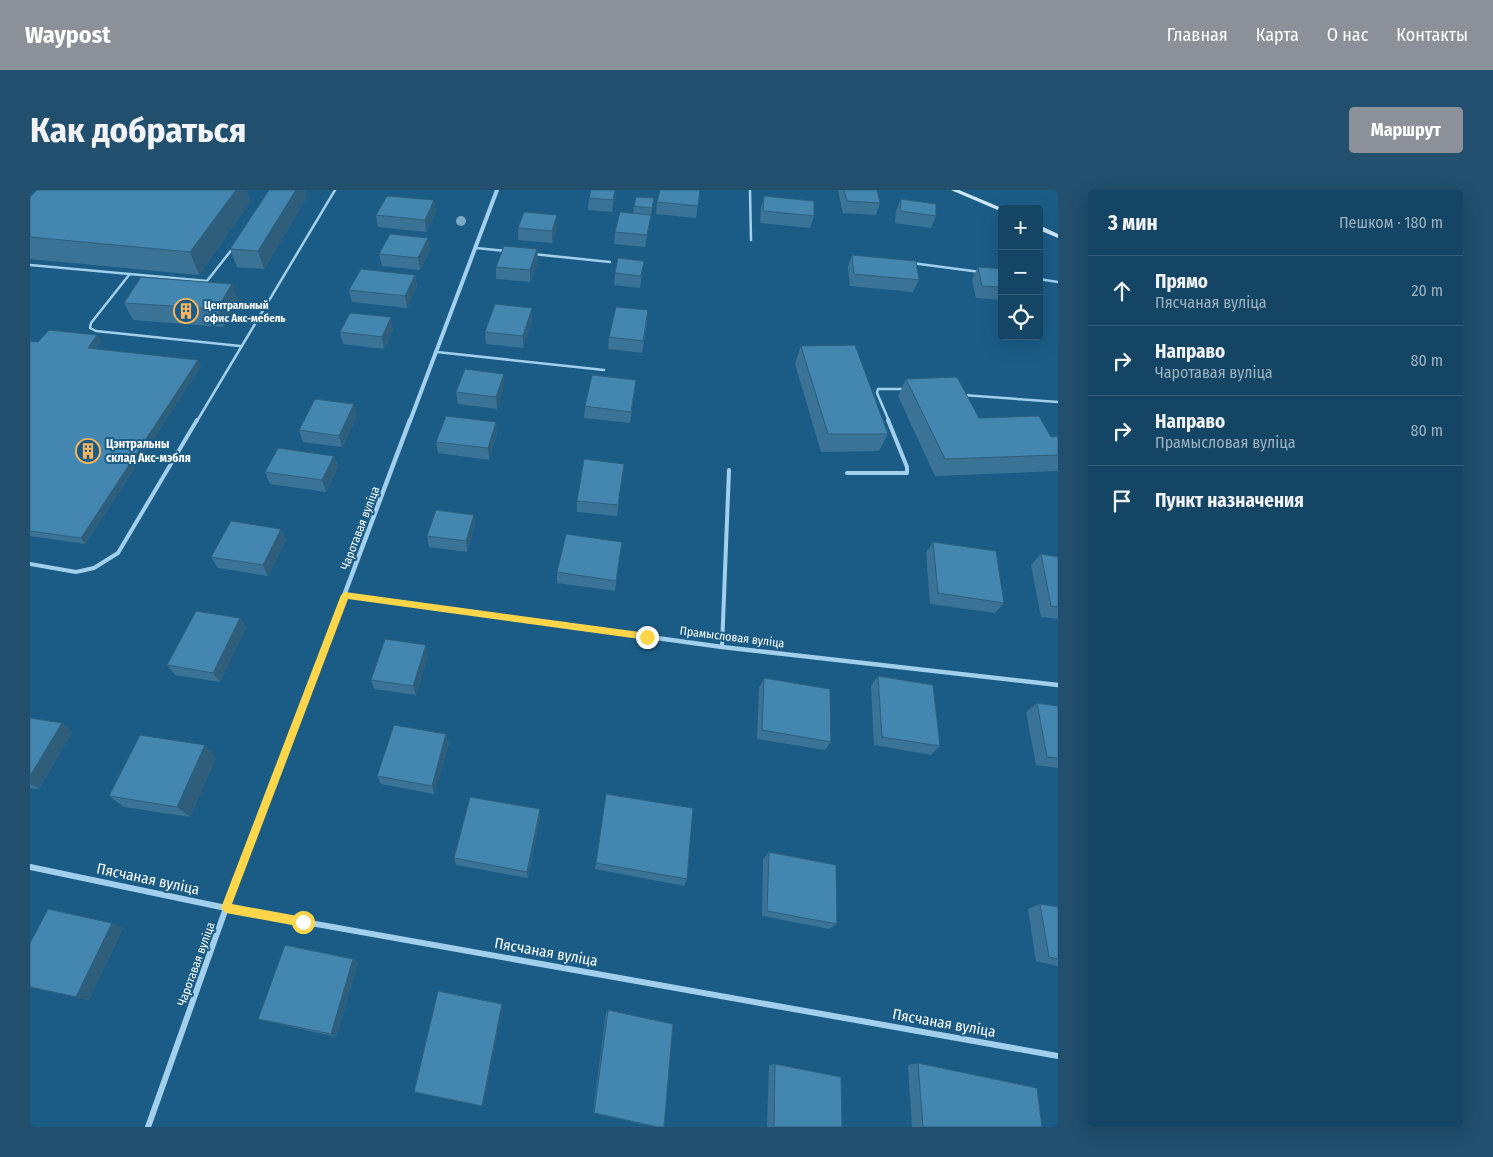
<!DOCTYPE html>
<html lang="ru">
<head>
<meta charset="utf-8">
<style>
  :root { --surface:#144564; --page:#214f6d; --text:#f1f3f6; --muted:#9db1bf; --line:#335d78; --accent:#8c9099 }
  body { margin:0; font-family:"Fira Sans Condensed",sans-serif; background:var(--page); color:var(--text) }
  .controls { position:absolute; right:15px; top:15px; display:grid; overflow:hidden; border-radius:5px; box-shadow:0 5px 20px #0002 }
  .controls button { width:45px; height:45px; display:grid; place-items:center; padding:0; border:0; border-bottom:1px solid var(--line); background:var(--surface); color:var(--text); font:25px sans-serif }
  .stop { position:absolute; width:15px; height:15px; margin:-11px; border:4px solid #ffd54a; border-radius:50%; background:#fff }
  .stop.end { background:#ffd54a; border-color:#fff; box-shadow:0 1px 5px #0008 }
  .list { margin:0; padding:0; list-style:none }
  h2 { display:flex; justify-content:space-between; align-items:center; height:65px; margin:0; padding:0 20px; font-size:21px }
  h2 small { font-size:16px; font-weight:400; color:var(--muted) }
  .list li { display:grid; grid-template-columns:32px 1fr auto; gap:15px; align-items:center; box-sizing:border-box; height:70px; padding:0 20px; border-top:1px solid var(--line) }
  .list b { display:block; font-size:19px; white-space:nowrap }
  .list p { margin:0; font-size:16px; white-space:nowrap; color:var(--muted) }
  .list em { font-size:16px; font-style:normal; color:var(--muted) }
  .icon { flex:none; width:28px; height:28px; fill:none; stroke:currentColor; stroke-width:2; stroke-linecap:round; stroke-linejoin:round }
  .map { position:relative; flex:none; width:1028px; height:937px; overflow:hidden; border-radius:5px }
  header { display:flex; align-items:center; gap:30px; box-sizing:border-box; height:70px; padding:0 25px; background:var(--accent); color:#fff }
  header strong { font-size:24px }
  nav { display:flex; gap:28px; margin-inline-start:auto; font-size:18px }
  .intro { display:flex; align-items:center; justify-content:space-between; box-sizing:border-box; height:120px; padding:0 30px }
  h1 { margin:0; font-size:35px }
  .button { padding:12px 22px; border-radius:5px; background:var(--accent); color:#fff; font-size:18px; font-weight:700 }
  main { display:flex; gap:30px; padding:0 30px }
  aside { flex:1; background:var(--surface); border-radius:5px; box-shadow:0 5px 20px #0002 }
  .map>svg:first-child { display:block }
</style>
</head>
<body>
<header>
<strong>Waypost</strong>
<nav><a>Главная</a><a>Карта</a><a>О нас</a><a>Контакты</a></nav>
</header>
<div class="intro"><h1>Как добраться</h1><a class="button">Маршрут</a></div>
<main>
<div class="map">
<svg width="1028" height="937" viewBox="0 0 1028 937">
  <rect width="100%" height="100%" fill="#1b5c86"/>
  <g fill="none" stroke-linecap="round" stroke-linejoin="round">
    <path stroke="#a2d0ec" stroke-width="2.5" d="M 720,0 L 721,50
      M 446,58 L 476,61
      M 503,64 L 580,72
      M 882,73 L 950,82
      M 0,75 L 177,91 L 203,58
      M 99,85 L 61,133 L 60,138 L 66,141 L 210,156
      M 1009,89 L 1028,92
      M 407,162 L 574,180
      M 933,205 L 1028,212
      M 167,231 L 305,0
      M 859,231 L 847,203 L 848,199 L 876,199"/>
    <path stroke="#a2d0ec" stroke-width="4" d="M 817,283 L 877,283 L 877,277 L 858,230
      M 0,374 L 46,382 L 64,378 L 88,363 L 167,230
      M 692,457 L 699,280"/>
    <path stroke="#a2d0ec" stroke-width="4" d="M 380,231 L 467,0"/>
    <path stroke="#a2d0ec" stroke-width="4.5" d="M 315,405 L 692,457 L 1028,495
      M 265,536 L 380,230"/>
    <path stroke="#a2d0ec" stroke-width="6" d="M 0,677 L 196,718 L 1028,866
      M 118,937 L 196,718 L 265,535"/>
    <path fill="#cee8f9" fill-rule="evenodd" d="M 921,0 L 929,0 L 974,19 L 972,19 L 972,22 L 970,21 Z
      M 1009,35 L 1028,44 L 1028,48 L 1009,40 Z"/>
  </g>
  <circle fill="#7aa8c5" cx="431" cy="31" r="5"/>
  <path fill="#3a7396" d="M 7,0 L 216,0 L 220,12 L 169,85 L 0,69 L 0,7 Z
    M 561,0 L 586,0 L 586,6 L 582,22 L 558,20 L 559,8 Z
    M 670,0 L 666,28 L 626,24 L 627,12 Z
    M 809,0 L 847,0 L 850,13 L 846,25 L 813,23 L 808,1 Z
    M 734,6 L 784,26 L 780,38 L 730,33 L 731,18 Z
    M 277,7 L 234,79 L 207,77 L 200,59 Z
    M 624,8 L 622,20 L 615,57 L 584,54 L 585,42 L 603,24 L 604,16 Z
    M 871,9 L 906,26 L 901,38 L 865,33 L 866,21 Z
    M 404,10 L 406,22 L 396,42 L 348,37 L 346,25 Z
    M 527,37 L 522,53 L 488,50 L 488,38 Z
    M 398,48 L 400,60 L 390,80 L 352,76 L 349,64 Z
    M 507,59 L 508,71 L 500,92 L 466,89 L 466,77 Z
    M 822,65 L 889,90 L 883,102 L 820,96 L 818,77 Z
    M 614,71 L 610,98 L 584,95 L 585,83 Z
    M 948,77 L 972,79 L 972,110 L 946,108 L 942,89 Z
    M 385,85 L 387,97 L 377,118 L 322,112 L 319,100 Z
    M 209,111 L 194,137 L 103,130 L 94,113 Z
    M 502,118 L 502,131 L 493,158 L 456,154 L 455,142 Z
    M 617,133 L 612,163 L 578,159 L 579,147 Z
    M 363,139 L 354,159 L 313,154 L 310,142 Z
    M 67,145 L 71,151 L 65,159 L 171,176 L 55,354 L 0,346 L 0,151 L 8,152 Z
    M 771,156 L 858,244 L 849,261 L 791,262 L 765,174 Z
    M 474,184 L 474,196 L 467,219 L 428,214 L 426,202 Z
    M 876,189 L 949,228 L 1021,247 L 1028,246 L 1028,281 L 905,286 L 868,206 Z
    M 606,190 L 600,233 L 554,228 L 555,216 Z
    M 327,226 L 312,257 L 273,252 L 269,240 Z
    M 466,232 L 467,244 L 459,270 L 408,263 L 406,252 Z
    M 304,266 L 308,277 L 296,302 L 240,294 L 235,282 Z
    M 594,274 L 587,326 L 547,322 L 547,311 Z
    M 444,325 L 445,336 L 437,362 L 399,357 L 397,346 Z
    M 251,339 L 256,350 L 238,386 L 188,378 L 181,367 Z
    M 592,352 L 585,401 L 527,393 L 527,382 Z
    M 903,352 L 974,413 L 965,423 L 900,414 L 896,363 Z
    M 1011,364 L 1028,367 L 1028,429 L 1011,427 L 1001,375 Z
    M 210,428 L 216,438 L 190,492 L 145,485 L 137,475 Z
    M 398,465 L 386,505 L 344,499 L 341,490 Z
    M 848,486 L 910,556 L 901,565 L 844,555 L 841,496 Z
    M 734,488 L 801,552 L 795,560 L 727,549 L 729,498 Z
    M 1007,513 L 1028,516 L 1028,578 L 1006,575 L 996,522 Z
    M 0,528 L 32,533 L 42,542 L 9,599 L 0,598 Z
    M 419,553 L 404,604 L 351,594 L 347,586 Z
    M 186,568 L 160,627 L 94,617 L 79,606 Z
    M 575,611 L 657,689 L 654,696 L 565,679 Z
    M 510,626 L 498,688 L 426,675 L 424,668 Z
    M 739,662 L 807,734 L 799,739 L 732,726 L 733,669 Z
    M 1010,714 L 1028,717 L 1028,776 L 1006,771 L 998,719 Z
    M 93,738 L 59,810 L 0,797 L 0,753 Z
    M 323,769 L 328,773 L 306,847 L 236,831 L 228,829 Z
    M 578,820 L 634,937 L 625,937 L 563,923 L 576,823 Z
    M 888,873 L 1012,937 L 882,937 L 878,875 Z
    M 745,874 L 812,937 L 737,937 L 739,875 Z"/>
  <path fill="#2f5e7a" d="M 206,0 L 216,0 L 220,12 L 169,85 L 160,62 Z
    M 266,0 L 275,0 L 277,7 L 234,79 L 228,61 Z
    M 585,0 L 586,0 L 586,6 L 582,22 L 583,10 Z
    M 404,10 L 406,22 L 396,42 L 395,30 Z
    M 527,25 L 527,37 L 522,53 L 522,41 Z
    M 398,48 L 400,60 L 390,80 L 388,68 Z
    M 507,59 L 508,71 L 500,92 L 500,80 Z
    M 385,85 L 387,97 L 377,118 L 375,106 Z
    M 202,94 L 209,111 L 194,137 L 187,119 Z
    M 502,118 L 502,131 L 493,158 L 493,146 Z
    M 361,127 L 363,139 L 354,159 L 352,147 Z
    M 67,145 L 71,151 L 61,164 L 58,158 Z
    M 168,170 L 171,176 L 55,354 L 51,348 Z
    M 474,184 L 474,196 L 467,219 L 466,207 Z
    M 324,214 L 327,226 L 312,257 L 309,246 Z
    M 466,232 L 467,244 L 459,270 L 458,258 Z
    M 304,266 L 308,277 L 296,302 L 292,290 Z
    M 444,325 L 445,336 L 437,362 L 436,351 Z
    M 251,339 L 256,350 L 238,386 L 233,375 Z
    M 210,428 L 216,438 L 190,492 L 183,483 Z
    M 396,455 L 398,465 L 386,505 L 383,496 Z
    M 32,533 L 42,542 L 9,599 L 0,594 L 0,586 Z
    M 416,544 L 419,553 L 404,604 L 402,596 Z
    M 175,555 L 186,568 L 160,627 L 147,617 Z
    M 510,619 L 510,626 L 498,688 L 497,682 Z
    M 82,733 L 93,738 L 59,810 L 46,807 Z
    M 323,769 L 328,773 L 306,847 L 301,844 Z
    M 472,814 L 473,817 L 453,917 L 452,916 Z"/>
  <path fill="#4386af" stroke="#2f5e7a" d="M 7,0 L 206,0 L 160,62 L 0,47 L 0,7 Z
    M 239,0 L 266,0 L 228,61 L 200,59 Z
    M 561,0 L 585,0 L 583,10 L 559,8 Z
    M 630,0 L 670,0 L 668,16 L 627,12 Z
    M 814,0 L 847,0 L 850,13 L 817,11 Z
    M 357,6 L 404,10 L 395,30 L 346,25 Z
    M 734,6 L 784,11 L 784,26 L 733,21 Z
    M 606,7 L 624,8 L 622,18 L 604,16 Z
    M 871,9 L 906,14 L 906,26 L 870,21 Z
    M 494,22 L 527,25 L 522,41 L 488,38 Z
    M 590,22 L 621,25 L 617,45 L 585,42 Z
    M 360,44 L 398,48 L 388,68 L 349,64 Z
    M 474,56 L 507,59 L 500,80 L 466,77 Z
    M 822,65 L 886,71 L 889,90 L 824,84 Z
    M 588,68 L 614,71 L 611,86 L 585,83 Z
    M 948,77 L 972,79 L 972,97 L 952,96 Z
    M 331,79 L 385,85 L 375,106 L 319,100 Z
    M 111,87 L 202,94 L 187,119 L 94,113 Z
    M 465,114 L 502,118 L 493,146 L 455,142 Z
    M 586,117 L 618,120 L 613,151 L 579,147 Z
    M 320,123 L 361,127 L 352,147 L 310,142 Z
    M 19,140 L 67,145 L 58,158 L 168,170 L 51,348 L 0,341 L 0,151 L 8,152 Z
    M 825,155 L 858,244 L 798,244 L 771,156 Z
    M 435,179 L 474,184 L 466,207 L 426,202 Z
    M 562,185 L 606,190 L 601,222 L 555,216 Z
    M 927,187 L 949,228 L 1009,226 L 1021,247 L 1028,246 L 1028,265 L 915,269 L 876,189 Z
    M 285,209 L 324,214 L 309,246 L 269,240 Z
    M 416,226 L 466,232 L 458,258 L 406,252 Z
    M 248,258 L 304,266 L 292,290 L 235,282 Z
    M 554,269 L 594,274 L 588,315 L 547,311 Z
    M 406,320 L 444,325 L 436,351 L 397,346 Z
    M 201,331 L 251,339 L 233,375 L 181,367 Z
    M 536,344 L 592,352 L 586,391 L 527,382 Z
    M 903,352 L 966,361 L 974,413 L 908,403 Z
    M 1011,364 L 1028,367 L 1028,417 L 1021,416 Z
    M 166,421 L 210,428 L 183,483 L 137,475 Z
    M 355,449 L 396,455 L 383,496 L 341,490 Z
    M 848,486 L 903,495 L 910,556 L 852,547 Z
    M 734,488 L 800,499 L 801,552 L 732,540 Z
    M 1007,513 L 1028,516 L 1028,568 L 1017,567 Z
    M 0,528 L 32,533 L 0,586 Z
    M 364,535 L 416,544 L 402,596 L 347,586 Z
    M 110,545 L 175,555 L 147,617 L 79,606 Z
    M 576,604 L 663,618 L 657,689 L 566,673 Z
    M 440,607 L 510,619 L 497,682 L 424,668 Z
    M 739,662 L 806,675 L 807,734 L 737,721 Z
    M 1010,714 L 1028,717 L 1028,769 L 1019,767 Z
    M 18,719 L 82,733 L 46,807 L 0,797 L 0,753 Z
    M 255,755 L 323,769 L 301,844 L 228,829 Z
    M 408,801 L 472,814 L 452,916 L 384,902 Z
    M 578,820 L 643,834 L 634,937 L 628,937 L 564,923 Z
    M 888,873 L 1007,898 L 1012,937 L 893,937 Z
    M 745,874 L 811,887 L 812,937 L 744,937 Z"/>
  <path fill="#ffd54a" d="M 315,402 L 617,443 L 621,447 L 617,450 L 318,409 L 202,714 L 273,727 L 278,732 L 273,737 L 196,723 L 191,718 L 311,405 Z"/>
  <defs>
    <symbol id="building-ring" viewBox="-11 -11 22 22"><circle r="9.5" fill="#1b5c86" stroke="#fdb55e" stroke-width="1.5"/><path d="M-4-6H4V6H1V3H-1V6H-4ZM-2.5-4.3h1.7v1.8h-1.7ZM.8-4.3h1.7v1.8H.8ZM-2.5-1h1.7V.8h-1.7ZM.8-1h1.7V.8H.8Z" fill="#fdb55e"/></symbol>
  </defs>
  <g fill-rule="evenodd">
    <use href="#building-ring" x="142" y="107" width="28" height="28"/>
    <use href="#building-ring" x="44" y="247" width="28" height="28"/>
  </g>
  <g text-anchor="middle" dominant-baseline="central" stroke-width="4" stroke-linejoin="round" paint-order="stroke">
    <g font-size="11" font-weight="bold" fill="#fff" stroke="#1b5c86" text-anchor="start">
      <text x="174" y="115">Центральный<tspan x="174" dy="13">офис Акс-мебель</tspan></text>
    </g>
    <g font-size="12" font-weight="bold" fill="#fff" stroke="#1b5c86" text-anchor="start">
      <text x="76" y="254">Цэнтральны<tspan x="76" dy="14">склад Акс-мэбля</tspan></text>
    </g>
    <g font-size="12" fill="#fff" stroke="#1b5c86">
      <text transform="translate(330 338) rotate(-69)">Чаротавая вуліца</text>
      <text transform="translate(702 447) rotate(7)">Прамысловая вуліца</text>
      <text transform="translate(166 774) rotate(-70)">Чаротавая вуліца</text>
    </g>
    <g font-size="15" fill="#fff" stroke="#1b5c86">
      <text transform="translate(118 689) rotate(12)">Пясчаная вуліца</text>
      <text transform="translate(516 762) rotate(10)">Пясчаная вуліца</text>
      <text transform="translate(914 833) rotate(10)">Пясчаная вуліца</text>
    </g>
  </g>
</svg>
<div class="controls">
<button>+</button>
<button>−</button>
<button><svg class="icon" aria-label="locate" viewBox="0 0 24 24"><circle cx="12" cy="12" r="6"/><path d="M12 2v4M12 18v4M2 12h4M18 12h4"/></svg></button>
</div>
<div class="stop" style="left:273px;top:732px"></div>
<div class="stop end" style="left:617px;top:447px"></div>
</div>
<aside>
<h2>3 мин<small>Пешком · 180 m</small></h2>
<ul class="list">
<li><svg class="icon" aria-label="ahead" viewBox="0 0 24 24"><path d="M12 20V5M6 11l6-6 6 6"/></svg><div><b>Прямо</b><p>Пясчаная вуліца</p></div><em>20 m</em></li>
<li><svg class="icon" aria-label="right" viewBox="0 0 24 24"><path d="M7 20v-9h11M14 6l5 5-5 5"/></svg><div><b>Направо</b><p>Чаротавая вуліца</p></div><em>80 m</em></li>
<li><svg class="icon" aria-label="right" viewBox="0 0 24 24"><path d="M7 20v-9h11M14 6l5 5-5 5"/></svg><div><b>Направо</b><p>Прамысловая вуліца</p></div><em>80 m</em></li>
<li><svg class="icon" aria-label="arrive" viewBox="0 0 24 24"><path d="M6 21V4h12l-3 4 3 4H6"/></svg><div><b>Пункт назначения</b></div></li>
</ul>
</aside>
</main>
</body>
</html>
